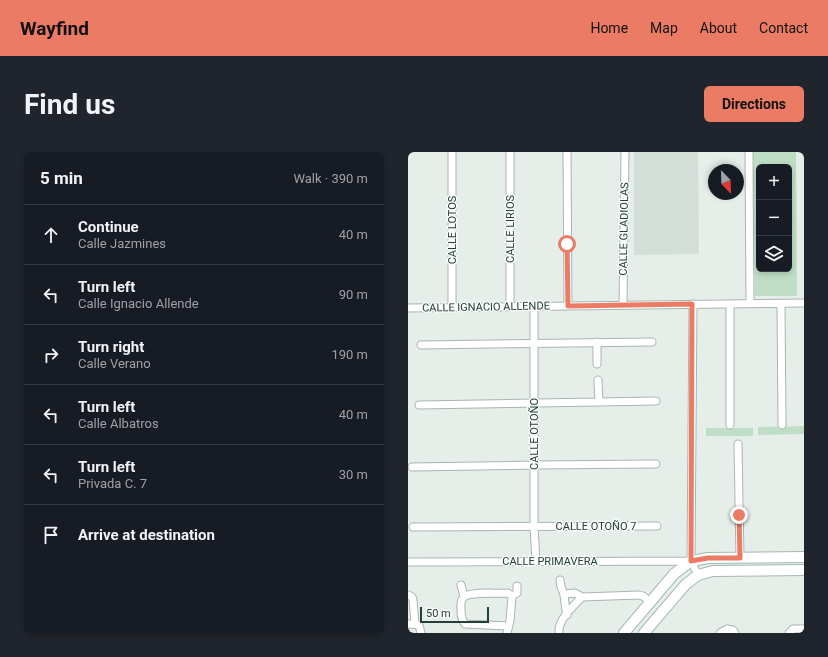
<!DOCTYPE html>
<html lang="en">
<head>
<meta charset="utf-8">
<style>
  :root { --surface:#171b24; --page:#20242c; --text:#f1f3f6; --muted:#9ea1a6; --line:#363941; --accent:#ec7b65 }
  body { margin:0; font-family:Roboto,sans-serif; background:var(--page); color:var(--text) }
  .controls { position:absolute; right:12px; top:12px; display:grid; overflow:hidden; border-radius:6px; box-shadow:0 2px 6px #0003 }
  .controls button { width:36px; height:36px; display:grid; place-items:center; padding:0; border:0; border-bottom:1px solid var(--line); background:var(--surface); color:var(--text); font:20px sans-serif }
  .compass { position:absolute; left:300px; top:12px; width:36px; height:36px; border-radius:50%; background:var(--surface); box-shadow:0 2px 6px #0003; rotate:157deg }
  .scale { position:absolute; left:12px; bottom:10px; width:69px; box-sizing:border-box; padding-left:4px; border:2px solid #254036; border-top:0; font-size:11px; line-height:14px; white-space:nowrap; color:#254036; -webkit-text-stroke:3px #f6faf8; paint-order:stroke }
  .stop { position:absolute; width:12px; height:12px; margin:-9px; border:3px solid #ec7b65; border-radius:50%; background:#fff }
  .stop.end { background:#ec7b65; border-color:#fff; box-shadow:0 1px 4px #0008 }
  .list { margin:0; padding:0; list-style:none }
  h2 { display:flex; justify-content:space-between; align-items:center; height:52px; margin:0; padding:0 16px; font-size:17px }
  h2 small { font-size:13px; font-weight:400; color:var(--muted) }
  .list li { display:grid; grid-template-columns:26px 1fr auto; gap:12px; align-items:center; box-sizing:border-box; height:60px; padding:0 16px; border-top:1px solid var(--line) }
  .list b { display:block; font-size:15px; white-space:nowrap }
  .list p { margin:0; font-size:13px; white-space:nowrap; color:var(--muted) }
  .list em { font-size:13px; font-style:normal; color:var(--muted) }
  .icon { flex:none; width:22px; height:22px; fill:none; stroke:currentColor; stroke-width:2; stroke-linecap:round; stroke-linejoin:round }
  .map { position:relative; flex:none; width:396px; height:481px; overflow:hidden; border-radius:6px }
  header { display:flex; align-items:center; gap:24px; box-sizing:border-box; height:56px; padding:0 20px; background:var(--accent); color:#111 }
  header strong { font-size:19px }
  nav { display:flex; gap:22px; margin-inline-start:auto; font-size:14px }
  .intro { display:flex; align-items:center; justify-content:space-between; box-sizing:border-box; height:96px; padding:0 24px }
  h1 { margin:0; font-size:28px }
  .button { padding:10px 18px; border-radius:6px; background:var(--accent); color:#111; font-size:14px; font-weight:700 }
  main { display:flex; gap:24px; padding:0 24px }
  aside { flex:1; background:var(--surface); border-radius:6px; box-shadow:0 2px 6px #0003 }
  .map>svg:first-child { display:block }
</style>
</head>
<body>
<header>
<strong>Wayfind</strong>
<nav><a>Home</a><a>Map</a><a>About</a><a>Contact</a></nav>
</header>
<div class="intro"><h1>Find us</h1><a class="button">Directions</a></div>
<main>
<aside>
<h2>5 min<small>Walk · 390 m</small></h2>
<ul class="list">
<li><svg class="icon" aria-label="ahead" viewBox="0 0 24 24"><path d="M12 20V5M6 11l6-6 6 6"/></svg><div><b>Continue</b><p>Calle Jazmines</p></div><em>40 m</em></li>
<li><svg class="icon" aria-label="left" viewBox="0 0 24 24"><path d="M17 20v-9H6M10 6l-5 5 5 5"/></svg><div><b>Turn left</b><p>Calle Ignacio Allende</p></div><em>90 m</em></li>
<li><svg class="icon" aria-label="right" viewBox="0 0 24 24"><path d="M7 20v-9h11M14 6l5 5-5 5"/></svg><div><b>Turn right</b><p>Calle Verano</p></div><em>190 m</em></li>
<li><svg class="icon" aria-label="left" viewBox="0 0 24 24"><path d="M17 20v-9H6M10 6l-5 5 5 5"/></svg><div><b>Turn left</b><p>Calle Albatros</p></div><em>40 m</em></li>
<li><svg class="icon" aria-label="left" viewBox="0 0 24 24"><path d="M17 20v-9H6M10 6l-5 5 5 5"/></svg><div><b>Turn left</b><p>Privada C. 7</p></div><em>30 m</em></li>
<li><svg class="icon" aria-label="arrive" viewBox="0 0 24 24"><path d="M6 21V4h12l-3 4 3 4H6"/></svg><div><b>Arrive at destination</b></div></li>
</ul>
</aside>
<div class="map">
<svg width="396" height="481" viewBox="0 0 396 481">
  <rect width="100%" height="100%" fill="#e6eeea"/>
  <path fill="#d4ded8" d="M 226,0 L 290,0 L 291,102 L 226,103 Z"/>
  <path fill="#c0dec6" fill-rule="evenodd" d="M 345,0 L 388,0 L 389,144 L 347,144 ZM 351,15 L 381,15 L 381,117 L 351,117 Z
    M 396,274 L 396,282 L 350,283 L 350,275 Z
    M 298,276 L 345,276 L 345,284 L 298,284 Z"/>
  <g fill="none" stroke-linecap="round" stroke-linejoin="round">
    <defs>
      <path id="street" d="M 102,0 L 102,155
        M 159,0 L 160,154
        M 341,0 L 342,152
        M 285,152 L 283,409 L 290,423
        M 373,152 L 374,273
        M 215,153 L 217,0
        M 44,155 L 44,0
        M 126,155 L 126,374 L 128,409
        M 0,156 L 396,151
        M 189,190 L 189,212
        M 13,193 L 244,190
        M 190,228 L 191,250
        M 11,253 L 248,249
        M 322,273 L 322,152
        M 330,292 L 332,406
        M 4,315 L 126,313 L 248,312
        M 5,375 L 249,374
        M 0,410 L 283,409
        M 152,428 C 152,433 153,436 155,440 C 157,444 157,457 159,463
        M 53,433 L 56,444
        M 156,442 L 167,441 L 174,445 L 231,443 L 235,444 L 242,450
        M 0,443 L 4,445 L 5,448 L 7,471
        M 0,472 L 11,473 L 13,481
        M 100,474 L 57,472 C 53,468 53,462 53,457 C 53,453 52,448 56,445 C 62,439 91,442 100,441 L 104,444 L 109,441 L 109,434
        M 151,479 C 151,466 166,454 174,445
        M 99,481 L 102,469 L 104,444
        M 312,481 L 319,477 L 325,478 L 327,481
        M 381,481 L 385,477 L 396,477"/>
      <path id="secondary" d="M 216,481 L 266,422 L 283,409 L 300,406 L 396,405
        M 236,481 L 278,432 L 290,423 L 305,419 L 396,418"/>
    </defs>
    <use href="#street" stroke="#a8b6b0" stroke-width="9"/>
    <use href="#secondary" stroke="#a4b9b0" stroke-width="12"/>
    <use href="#street" stroke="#fff" stroke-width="7"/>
    <use href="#secondary" stroke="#fff" stroke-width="10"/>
  </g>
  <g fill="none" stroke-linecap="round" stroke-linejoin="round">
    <path stroke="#ec7b65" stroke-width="5" d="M 159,92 L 160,154 L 284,152 L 283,409 L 300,406 L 332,406 L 331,363"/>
  </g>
  <g text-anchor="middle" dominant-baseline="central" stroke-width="3" stroke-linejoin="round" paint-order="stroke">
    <g font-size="11" fill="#254036" stroke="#f6faf8">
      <text transform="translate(102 77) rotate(-90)">CALLE LIRIOS</text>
      <text transform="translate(216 77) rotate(-89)">CALLE GLADIOLAS</text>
      <text transform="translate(44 78) rotate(-90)">CALLE LOTOS</text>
      <text transform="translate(78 155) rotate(-1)">CALLE IGNACIO ALLENDE</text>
      <text transform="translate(126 282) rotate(-90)">CALLE OTOÑO</text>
      <text x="188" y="374">CALLE OTOÑO 7</text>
      <text x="142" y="409">CALLE PRIMAVERA</text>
    </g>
  </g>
</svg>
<div class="controls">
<button>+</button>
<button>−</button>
<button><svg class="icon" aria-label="layers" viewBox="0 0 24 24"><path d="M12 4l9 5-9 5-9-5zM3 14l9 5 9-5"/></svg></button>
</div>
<svg class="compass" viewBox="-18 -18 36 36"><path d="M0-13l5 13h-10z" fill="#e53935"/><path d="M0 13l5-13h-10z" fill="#9ea1a6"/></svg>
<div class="scale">50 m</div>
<div class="stop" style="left:159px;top:92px"></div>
<div class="stop end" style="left:331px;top:363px"></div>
</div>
</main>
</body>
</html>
